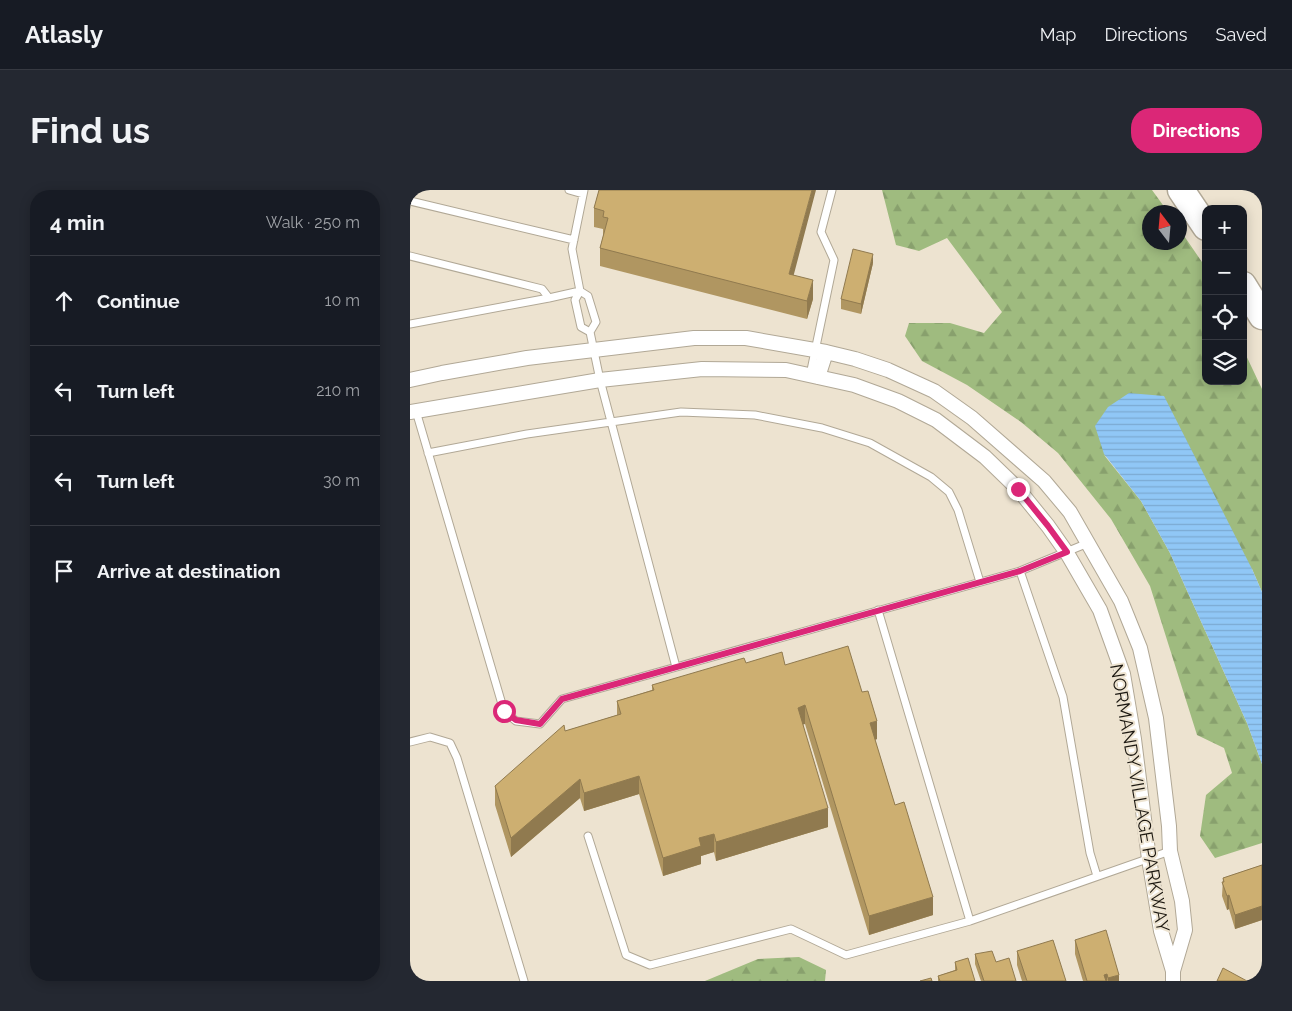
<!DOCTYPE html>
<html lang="en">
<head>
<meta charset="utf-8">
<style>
  :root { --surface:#171b24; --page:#242831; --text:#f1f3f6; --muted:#9ea1a6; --line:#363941; --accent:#db2777 }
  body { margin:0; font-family:Raleway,sans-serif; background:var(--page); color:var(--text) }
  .controls { position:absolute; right:15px; top:15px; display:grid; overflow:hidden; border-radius:10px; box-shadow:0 2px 12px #0003 }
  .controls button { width:45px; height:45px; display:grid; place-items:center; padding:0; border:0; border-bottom:1px solid var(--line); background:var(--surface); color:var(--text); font:25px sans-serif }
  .compass { position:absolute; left:732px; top:15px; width:45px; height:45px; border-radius:50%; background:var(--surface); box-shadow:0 2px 12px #0003; rotate:344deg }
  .stop { position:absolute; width:15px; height:15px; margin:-11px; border:4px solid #db2777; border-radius:50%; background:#fff }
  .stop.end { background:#db2777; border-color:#fff; box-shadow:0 1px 5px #0008 }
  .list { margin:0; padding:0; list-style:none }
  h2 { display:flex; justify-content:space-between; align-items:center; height:65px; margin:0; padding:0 20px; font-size:21px }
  h2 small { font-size:16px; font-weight:400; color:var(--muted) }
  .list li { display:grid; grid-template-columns:32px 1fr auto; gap:15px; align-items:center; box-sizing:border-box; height:90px; padding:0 20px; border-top:1px solid var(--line) }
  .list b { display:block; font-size:19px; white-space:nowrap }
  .list em { font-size:16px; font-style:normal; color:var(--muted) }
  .icon { flex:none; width:28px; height:28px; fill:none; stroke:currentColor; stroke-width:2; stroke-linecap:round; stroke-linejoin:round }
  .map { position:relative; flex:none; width:852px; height:791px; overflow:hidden; border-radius:20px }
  header { display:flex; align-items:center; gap:30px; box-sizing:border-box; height:70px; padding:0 25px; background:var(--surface); border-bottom:1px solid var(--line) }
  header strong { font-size:24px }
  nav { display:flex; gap:28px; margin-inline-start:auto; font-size:18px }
  .intro { display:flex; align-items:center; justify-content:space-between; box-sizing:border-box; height:120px; padding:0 30px }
  h1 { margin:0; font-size:35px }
  .button { padding:12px 22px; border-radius:20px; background:var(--accent); color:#fff; font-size:18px; font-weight:700 }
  main { display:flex; gap:30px; padding:0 30px }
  aside { flex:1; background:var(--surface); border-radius:20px; box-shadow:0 2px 12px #0003 }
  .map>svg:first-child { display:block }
</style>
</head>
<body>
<header>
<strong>Atlasly</strong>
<nav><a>Map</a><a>Directions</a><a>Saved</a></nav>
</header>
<div class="intro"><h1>Find us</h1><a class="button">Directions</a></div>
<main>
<aside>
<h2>4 min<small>Walk · 250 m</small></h2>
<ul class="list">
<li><svg class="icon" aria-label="ahead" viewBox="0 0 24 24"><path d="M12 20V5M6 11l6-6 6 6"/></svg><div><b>Continue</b></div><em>10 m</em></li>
<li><svg class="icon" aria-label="left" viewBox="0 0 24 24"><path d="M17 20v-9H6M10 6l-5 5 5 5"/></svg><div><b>Turn left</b></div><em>210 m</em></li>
<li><svg class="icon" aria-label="left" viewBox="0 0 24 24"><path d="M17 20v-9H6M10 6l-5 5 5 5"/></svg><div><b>Turn left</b></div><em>30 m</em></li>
<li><svg class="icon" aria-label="arrive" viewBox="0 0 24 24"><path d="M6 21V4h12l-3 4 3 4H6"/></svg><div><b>Arrive at destination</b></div></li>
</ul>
</aside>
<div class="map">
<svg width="852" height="791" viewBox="0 0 852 791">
  <defs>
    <pattern id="forest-firs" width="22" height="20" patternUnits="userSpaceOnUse" patternTransform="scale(1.25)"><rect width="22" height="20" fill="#9fbb7f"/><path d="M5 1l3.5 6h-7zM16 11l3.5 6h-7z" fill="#88a06d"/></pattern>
    <pattern id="water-rules" width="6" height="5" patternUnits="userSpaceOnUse" patternTransform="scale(1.25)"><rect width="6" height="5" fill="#90c7f6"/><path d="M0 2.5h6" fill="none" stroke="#7caad2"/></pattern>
  </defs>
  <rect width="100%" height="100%" fill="#ede3d0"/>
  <path fill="url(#forest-firs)" d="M 472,0 L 742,0 L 758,22 L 739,22 L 739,52 L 769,52 L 770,40 L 794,75 L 796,79 L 796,191 L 833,191 L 833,159 L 852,199 L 852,402 L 842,379 L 694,265 L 731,311 L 760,363 L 837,533 L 852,574 L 852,653 L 805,668 L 790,646 L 796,605 L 822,583 L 814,558 L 787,545 L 740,396 L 701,329 L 648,263 L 611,232 L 557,195 L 512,171 L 495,146 L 499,133 L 540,133 L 574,143 L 592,122 L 537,48 L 509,61 L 486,55 Z
    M 389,767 L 416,780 L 415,791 L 295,791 L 348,769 Z"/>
  <path fill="url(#water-rules)" d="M 719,203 L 754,206 L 842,379 L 852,402 L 852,574 L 837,533 L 760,363 L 731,311 L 694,264 L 685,236 L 698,217 Z"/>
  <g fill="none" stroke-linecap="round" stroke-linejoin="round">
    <defs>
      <path id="lane" d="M 159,0 L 173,4
        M 0,11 L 164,50
        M 0,66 L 132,99 L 139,108
        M 0,134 L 139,108 L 170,101 L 162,59 L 174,0
        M 180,142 L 171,137 L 165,110 L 170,101 L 178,106 L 186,132 L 180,142 L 190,190 L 266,477
        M 400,185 L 424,70 L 411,42 L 422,0
        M 6,221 L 94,521 L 106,531 L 130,534 L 152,509 L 610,381 L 678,353
        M 18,263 L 117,244 L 271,222 L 345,225 L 412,238 L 460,253 L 521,287 L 539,302 L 548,320 L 570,392
        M 610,381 L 653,507 L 680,663 L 687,686
        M 468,420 L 560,731 L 760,661
        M 0,552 L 20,547 L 40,553 L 47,568 L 114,791
        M 178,646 L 216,765 L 240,775 L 381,739 L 436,765 L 560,731"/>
      <path id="street" d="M 408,187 L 416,162
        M 0,190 L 32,183 L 117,168 L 284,148 L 336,148 L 416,162 L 445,169 L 478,180 L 524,201 L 562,228 L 634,291 L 660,322 L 711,411 L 730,458 L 746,528 L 759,636 L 760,661 L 772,711 L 775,740 L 763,781 L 763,791
        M 0,222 L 190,190 L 292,179 L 376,180 L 444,195 L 488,211 L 526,230 L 575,267 L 608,299 L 638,336 L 657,363 L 690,420 L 713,484 L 724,549 L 739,669 L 751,741 L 763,781"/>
      <path id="highway" d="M 771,0 L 796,37
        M 833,95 L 852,126"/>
    </defs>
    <use href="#lane" stroke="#b1a896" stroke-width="9"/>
    <use href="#street" stroke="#b1a896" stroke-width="16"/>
    <use href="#highway" stroke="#b1a896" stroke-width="29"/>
    <use href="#lane" stroke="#fff" stroke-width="7"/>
    <use href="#street" stroke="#fff" stroke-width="14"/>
    <use href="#highway" stroke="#fff" stroke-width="26"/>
  </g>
  <path fill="#b09661" d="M 189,0 L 384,86 L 403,109 L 397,129 L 190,76 L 190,58 L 193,46 L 193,39 L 184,37 L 184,18 Z
    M 463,73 L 451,124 L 431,119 L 431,109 Z
    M 336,473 L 375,475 L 452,502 L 467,549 L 465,550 L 485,615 L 523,725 L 459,745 L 395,534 L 393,534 L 418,637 L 306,671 L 304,662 L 291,666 L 291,674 L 253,686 L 229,604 L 174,621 L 170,608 L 101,667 L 85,615 L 85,596 L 155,541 L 207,525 L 207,511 L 242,500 L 242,495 Z
    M 852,675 L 852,730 L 825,739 L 819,719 L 817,720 L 812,706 L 813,688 Z
    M 665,750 L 709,791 L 673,791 L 665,764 Z
    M 607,761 L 656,791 L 612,791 L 607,775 Z
    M 565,764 L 586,772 L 606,791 L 571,791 L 565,774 Z
    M 545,772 L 565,791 L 528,791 L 528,786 L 545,780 Z"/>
  <path fill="#907a4f" d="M 402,0 L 406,0 L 379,103 L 379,84 Z
    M 463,64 L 463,73 L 451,124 L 451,114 Z
    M 403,90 L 403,109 L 397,129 L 397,111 Z
    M 395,515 L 395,534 L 388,536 L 388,518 Z
    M 467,531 L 467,549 L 460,551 L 460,533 Z
    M 229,586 L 229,604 L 174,621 L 174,603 Z
    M 170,589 L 170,608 L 101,667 L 101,648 Z
    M 418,618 L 418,637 L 306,671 L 306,652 Z
    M 304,644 L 304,662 L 291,666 L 291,674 L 253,686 L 253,668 L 289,648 Z
    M 819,705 L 819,719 L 817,720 L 817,706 Z
    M 523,707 L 523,725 L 459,745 L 459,726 Z
    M 852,716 L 852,730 L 825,739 L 825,725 Z
    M 697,784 L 697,791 L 694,791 L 694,785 Z
    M 709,785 L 709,791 L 698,791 L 698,788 Z"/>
  <path fill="#cdaf71" stroke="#907a4f" d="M 189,0 L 402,0 L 379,84 L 403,90 L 397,111 L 190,58 L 198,28 L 193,27 L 194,21 L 184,18 Z
    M 443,59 L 463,64 L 451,114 L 431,109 Z
    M 438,456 L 452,502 L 458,501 L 467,531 L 460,533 L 485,615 L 494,612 L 523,707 L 459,726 L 395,515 L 388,518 L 418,618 L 306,652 L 304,644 L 289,648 L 291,656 L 253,668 L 229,586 L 174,603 L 170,589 L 101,648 L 85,596 L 154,535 L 155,541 L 211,524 L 207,511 L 244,500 L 242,495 L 334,468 L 336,473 L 372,462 L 375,475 Z
    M 852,675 L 852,716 L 825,725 L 819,705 L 817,706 L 812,692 L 814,692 L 813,688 Z
    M 696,740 L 709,785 L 698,788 L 697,784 L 694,785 L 696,791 L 677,791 L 665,750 Z
    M 643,750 L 656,791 L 617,791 L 607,761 Z
    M 582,761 L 586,772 L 599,768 L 606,791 L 574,791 L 565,764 Z
    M 558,768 L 565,791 L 530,791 L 528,786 L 547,780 L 545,772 Z
    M 813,778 L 837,791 L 807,791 Z
    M 521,788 L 522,791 L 510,791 Z"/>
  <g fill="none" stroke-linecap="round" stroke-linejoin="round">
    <path stroke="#db2777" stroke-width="6" d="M 94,521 L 106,530 L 130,534 L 152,509 L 610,381 L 657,362 L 638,336 L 608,299"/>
  </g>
  <g text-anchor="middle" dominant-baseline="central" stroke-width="4" stroke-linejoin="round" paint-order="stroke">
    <g font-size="18" fill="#1b1710" stroke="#ede3d0">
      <text transform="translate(730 608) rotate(80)">NORMANDY VILLAGE PARKWAY</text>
    </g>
  </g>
</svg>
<div class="controls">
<button>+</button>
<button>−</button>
<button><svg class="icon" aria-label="locate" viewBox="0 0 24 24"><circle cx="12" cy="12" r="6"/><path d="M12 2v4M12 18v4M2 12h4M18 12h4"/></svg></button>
<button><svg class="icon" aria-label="layers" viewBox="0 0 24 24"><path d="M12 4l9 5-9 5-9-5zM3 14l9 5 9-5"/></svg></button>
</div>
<svg class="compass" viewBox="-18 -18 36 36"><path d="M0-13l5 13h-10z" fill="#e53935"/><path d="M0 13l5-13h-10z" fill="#9ea1a6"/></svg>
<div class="stop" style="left:94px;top:521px"></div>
<div class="stop end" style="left:608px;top:299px"></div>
</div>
</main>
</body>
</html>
